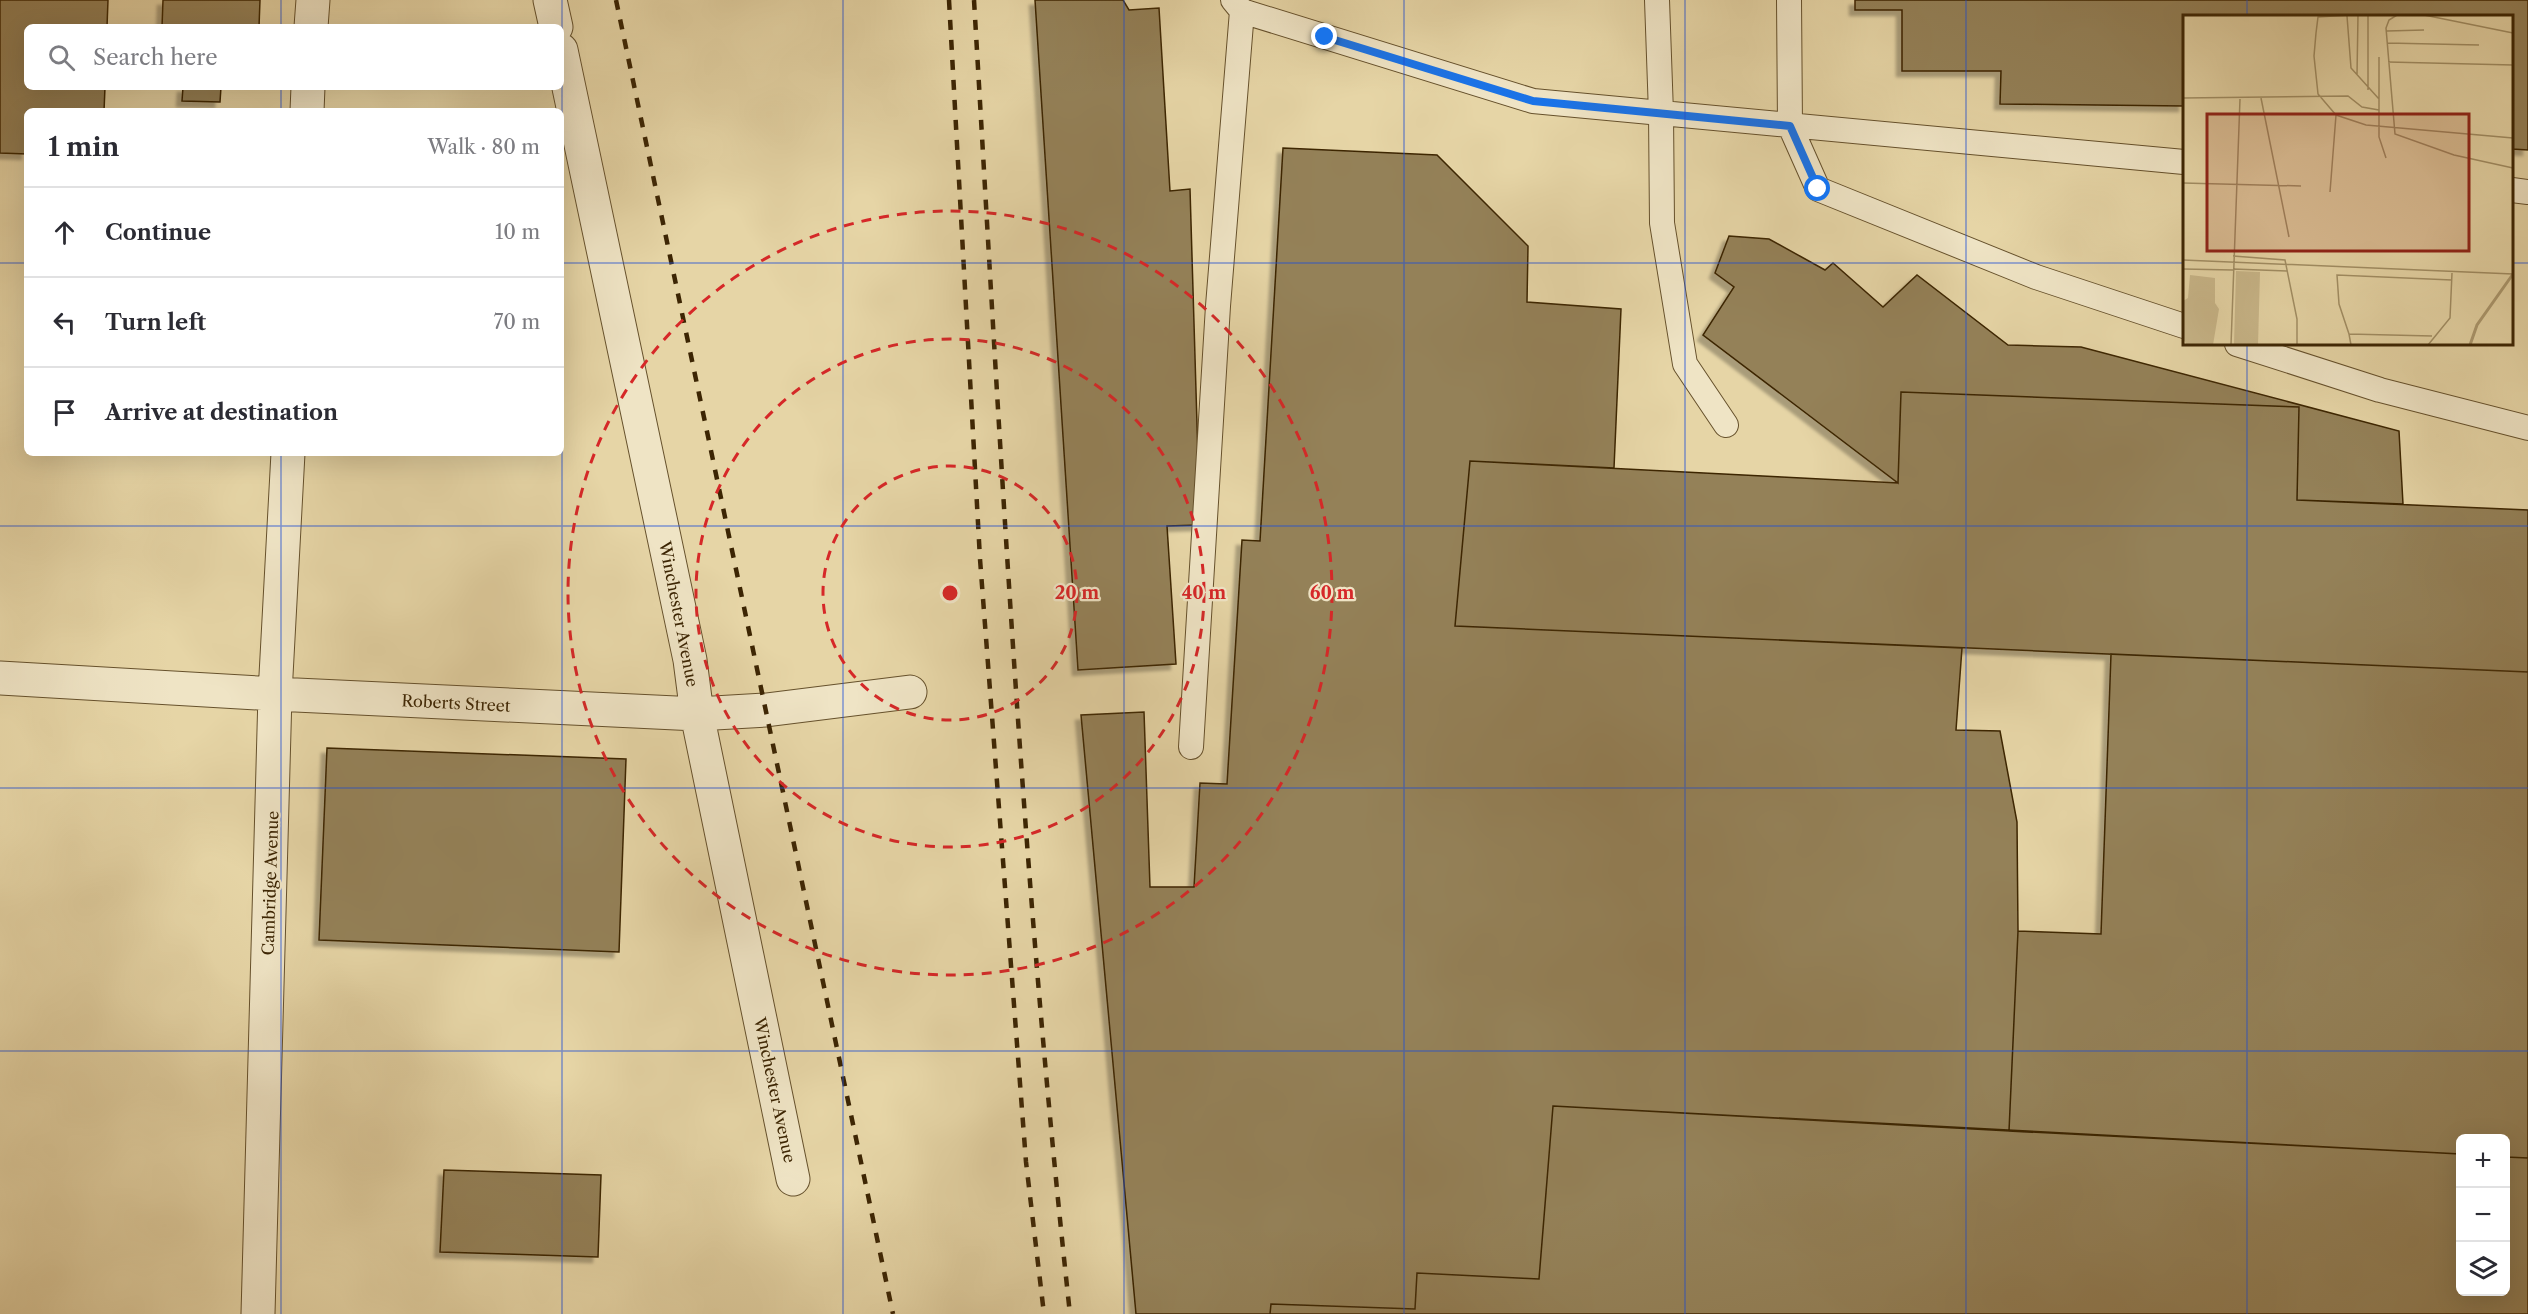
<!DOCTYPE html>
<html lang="en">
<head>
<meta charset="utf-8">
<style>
  :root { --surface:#fff; --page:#f2f2f3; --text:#2b2b33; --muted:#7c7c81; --line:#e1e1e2 }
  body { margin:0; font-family:"Libre Caslon Text",serif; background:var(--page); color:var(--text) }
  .controls { position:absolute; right:18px; bottom:18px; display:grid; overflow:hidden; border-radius:9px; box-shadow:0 6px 24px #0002 }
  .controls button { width:54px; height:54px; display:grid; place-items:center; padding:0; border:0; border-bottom:2px solid var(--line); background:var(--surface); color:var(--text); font:30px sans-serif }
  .stop { position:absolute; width:18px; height:18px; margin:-14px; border:4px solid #1a73e8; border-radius:50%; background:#fff }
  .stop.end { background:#1a73e8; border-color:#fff; box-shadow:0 2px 6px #0008 }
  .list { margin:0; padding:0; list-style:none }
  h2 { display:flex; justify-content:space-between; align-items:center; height:78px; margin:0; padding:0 24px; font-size:26px }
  h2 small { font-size:20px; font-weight:400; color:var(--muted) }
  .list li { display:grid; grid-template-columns:39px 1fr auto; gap:18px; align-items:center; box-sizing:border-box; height:90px; padding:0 24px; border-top:2px solid var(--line) }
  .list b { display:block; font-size:22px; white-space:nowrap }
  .list em { font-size:20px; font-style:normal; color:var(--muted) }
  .icon { flex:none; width:33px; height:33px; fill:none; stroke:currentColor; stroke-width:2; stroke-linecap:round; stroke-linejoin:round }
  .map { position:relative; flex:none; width:2528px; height:1314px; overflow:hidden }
  .search { position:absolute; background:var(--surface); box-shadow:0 6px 24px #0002; left:24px; top:24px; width:540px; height:66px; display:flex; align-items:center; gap:15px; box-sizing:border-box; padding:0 21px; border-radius:9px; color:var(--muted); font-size:22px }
  .panel { position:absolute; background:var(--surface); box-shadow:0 6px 24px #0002; left:24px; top:108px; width:540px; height:348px; border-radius:9px }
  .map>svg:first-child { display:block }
</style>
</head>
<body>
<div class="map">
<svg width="2528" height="1314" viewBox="0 0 2528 1314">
  <defs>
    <filter id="shadow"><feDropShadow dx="-5.5" dy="5.5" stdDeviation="1.5" flood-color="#0004"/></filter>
  </defs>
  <rect width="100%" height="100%" fill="#e6d5a6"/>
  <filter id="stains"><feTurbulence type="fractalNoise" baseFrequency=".00333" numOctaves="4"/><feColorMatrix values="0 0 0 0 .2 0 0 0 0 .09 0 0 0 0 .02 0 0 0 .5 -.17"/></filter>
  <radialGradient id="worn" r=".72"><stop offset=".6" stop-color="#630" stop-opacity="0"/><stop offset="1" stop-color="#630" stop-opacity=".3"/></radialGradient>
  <path fill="#948158" stroke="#3c2503" stroke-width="1.5" filter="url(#shadow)" d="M 0,0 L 108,0 L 107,27 L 27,27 L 27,87 L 105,87 L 104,111 L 27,111 L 27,154 L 0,153 Z
    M 163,0 L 260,0 L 259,27 L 162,27 Z
    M 1035,0 L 1123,0 L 1129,10 L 1159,8 L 1170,191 L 1190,189 L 1200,525 L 1167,526 L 1176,664 L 1078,670 Z
    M 1855,0 L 2528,0 L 2528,150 L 2512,149 L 2512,16 L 2184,16 L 2184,106 L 2000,104 L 2001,71 L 1902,71 L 1902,10 L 1855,10 Z
    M 183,87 L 221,87 L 220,102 L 182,101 Z
    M 1283,148 L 1437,155 L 1528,246 L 1527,302 L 1621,309 L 1614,468 L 1470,461 L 1455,626 L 1962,648 L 1956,730 L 2000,731 L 2017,822 L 2018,931 L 2009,1131 L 1553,1106 L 1539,1279 L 1417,1273 L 1415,1309 L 1271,1304 L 1270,1314 L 1136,1314 L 1081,715 L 1144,712 L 1150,887 L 1194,887 L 1200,783 L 1227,784 L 1242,540 L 1260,541 Z
    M 1729,236 L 1769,239 L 1825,270 L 1833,263 L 1883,307 L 1917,275 L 2008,345 L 2081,347 L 2399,431 L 2403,504 L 2297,500 L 2299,407 L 1901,392 L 1898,483 L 1703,335 L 1734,287 L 1715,273 Z
    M 1901,392 L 2299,407 L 2297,500 L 2528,510 L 2528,672 L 1455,626 L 1470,461 L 1898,483 Z
    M 2111,654 L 2528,672 L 2528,1158 L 2506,1157 L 2506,1138 L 2460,1138 L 2460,1154 L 2009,1131 L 2018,931 L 2101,934 Z
    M 327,748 L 626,759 L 619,952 L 319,940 Z
    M 1553,1106 L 2460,1154 L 2460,1292 L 2506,1292 L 2506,1157 L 2528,1158 L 2528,1314 L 1270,1314 L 1271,1304 L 1415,1309 L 1417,1273 L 1539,1279 Z
    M 444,1170 L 601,1175 L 598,1257 L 440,1252 Z"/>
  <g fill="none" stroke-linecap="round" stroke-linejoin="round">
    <defs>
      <path id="lane" d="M 1233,0 L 1242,11 L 1533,101 L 2184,162
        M 1657,0 L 1661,113 L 1662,223 L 1685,364 L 1726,425
        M 1789,0 L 1790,126 L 1818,189 L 2036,277 L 2184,326
        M 2512,190 L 2528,192
        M 2237,344 L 2380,390 L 2528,428
        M 1191,747 L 1218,306 L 1242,11"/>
      <path id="street" d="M 550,0 L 556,27
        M 311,27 L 313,0
        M 561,50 L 690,660 L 697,714 L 793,1179
        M 307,111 L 308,87
        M 0,678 L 275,694 L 697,714 L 766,710 L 910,692
        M 258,1314 L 275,694 L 288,453"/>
    </defs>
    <use href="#lane" stroke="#66512c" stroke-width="26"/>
    <use href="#street" stroke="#66512c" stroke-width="35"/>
    <use href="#lane" stroke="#efe4c5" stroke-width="24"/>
    <use href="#street" stroke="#efe4c5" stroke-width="33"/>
    <path stroke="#3c2503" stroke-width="4.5" stroke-dasharray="10 10" stroke-linecap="butt" d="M 616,0 L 893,1314
      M 949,0 L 980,559 L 1026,1162 L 1044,1314
      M 974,0 C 1000,438 1022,877 1070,1314"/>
  </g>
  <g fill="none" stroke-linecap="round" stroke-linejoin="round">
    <path stroke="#1a73e8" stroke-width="8" d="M 1325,37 L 1533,101 L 1790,126 L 1818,189"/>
  </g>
  <path fill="none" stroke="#1d4ed8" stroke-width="1.5" stroke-opacity="0.55" d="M 281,0 L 281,27M 562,0 L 562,1314M 843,0 L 843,1314M 1124,0 L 1124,1314M 1404,0 L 1404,1314M 1685,0 L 1685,1314M 1966,0 L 1966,1314M 2247,0 L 2247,16M 281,87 L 281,111M 0,263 L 27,263M 561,263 L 2184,263M 2512,263 L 2528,263M 2247,344 L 2247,1314M 281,453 L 281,1314M 0,526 L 2528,526M 0,788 L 2528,788M 0,1051 L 2528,1051"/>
  <g fill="none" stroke="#d62828" stroke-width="3" stroke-dasharray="10 8">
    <circle cx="950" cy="593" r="127"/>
    <circle cx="950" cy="593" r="254"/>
    <circle cx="950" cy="593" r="382"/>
  </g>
  <g text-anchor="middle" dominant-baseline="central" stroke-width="4.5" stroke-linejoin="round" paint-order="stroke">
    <g font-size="16" fill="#3c2503" stroke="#efe4c5">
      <text transform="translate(679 614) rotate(79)">Winchester Avenue</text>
      <text transform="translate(456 703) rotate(3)">Roberts Street</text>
      <text transform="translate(270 883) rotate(-88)">Cambridge Avenue</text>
      <text transform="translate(775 1090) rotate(78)">Winchester Avenue</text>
    </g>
  </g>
  <g transform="translate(2183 15)">
    <rect width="330" height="330" fill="#e6d5a6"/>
    <path d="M 53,256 L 77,257 L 75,330 L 51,330 ZM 7,260 L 32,263 L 32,288 L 36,294 L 30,330 L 4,330 L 0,324 L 0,286 L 5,283 Z" fill="#c9b78a"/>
    <path fill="none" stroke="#ac996f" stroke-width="3" d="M 287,330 L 294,310 L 330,259"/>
    <path fill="none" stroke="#a28f65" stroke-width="1.5" d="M 167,0 L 135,2 L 133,18 L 131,41 L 135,79 L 153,100 L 183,110 L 330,123M 214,0 L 206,5 L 203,13 L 212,119 L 271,140 L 330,153M 241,0 L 330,18M 164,1 L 168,53 L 196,84M 204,16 L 241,15M 204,28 L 296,30M 196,42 L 196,122 L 203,143M 205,47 L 330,50M 174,60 L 175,0M 185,75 L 185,0M 0,83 L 165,81 L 179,92 L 196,95M 78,83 L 106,222M 0,168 L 118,171M 147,177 L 153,100M 50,241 L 102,245 L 114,304 L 114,330M 0,245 L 330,259M 0,254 L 50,255M 50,254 L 104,256M 166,319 L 156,289 L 154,260 L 269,265M 48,330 L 57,84M 168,330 L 166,319 L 249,321M 245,330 L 267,303 L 269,258"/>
    <path fill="#8f2418" fill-opacity="0.15" stroke="#8f2418" stroke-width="3" d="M 24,99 L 286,99 L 286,236 L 24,236 Z"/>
    <rect width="330" height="330" fill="none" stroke="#3c2503" stroke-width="3"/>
  </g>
  <circle cx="950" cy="593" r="9" fill="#d62828" stroke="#efe4c5" stroke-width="3"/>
  <g font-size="18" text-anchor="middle" font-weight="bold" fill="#d62828" stroke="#efe4c5" stroke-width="4.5" stroke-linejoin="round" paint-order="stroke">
    <text x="1077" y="599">20 m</text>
    <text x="1204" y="599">40 m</text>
    <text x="1332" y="599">60 m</text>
  </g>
  <rect width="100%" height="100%" filter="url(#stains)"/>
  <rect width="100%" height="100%" fill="url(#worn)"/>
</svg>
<div class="controls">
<button>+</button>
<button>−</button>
<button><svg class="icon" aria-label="layers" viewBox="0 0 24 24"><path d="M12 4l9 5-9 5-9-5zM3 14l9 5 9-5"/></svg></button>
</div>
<div class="stop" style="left:1818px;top:189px"></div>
<div class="stop end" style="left:1325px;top:37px"></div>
<div class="search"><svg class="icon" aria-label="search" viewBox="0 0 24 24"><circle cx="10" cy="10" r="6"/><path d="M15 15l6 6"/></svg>Search here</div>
<section class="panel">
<h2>1 min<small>Walk · 80 m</small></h2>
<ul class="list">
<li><svg class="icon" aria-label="ahead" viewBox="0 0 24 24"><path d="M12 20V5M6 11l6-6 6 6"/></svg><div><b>Continue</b></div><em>10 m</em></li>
<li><svg class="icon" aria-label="left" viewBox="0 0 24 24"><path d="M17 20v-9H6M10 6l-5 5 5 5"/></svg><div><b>Turn left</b></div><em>70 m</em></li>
<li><svg class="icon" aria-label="arrive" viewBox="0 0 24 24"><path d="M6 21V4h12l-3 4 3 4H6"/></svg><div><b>Arrive at destination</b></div></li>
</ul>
</section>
</div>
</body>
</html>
